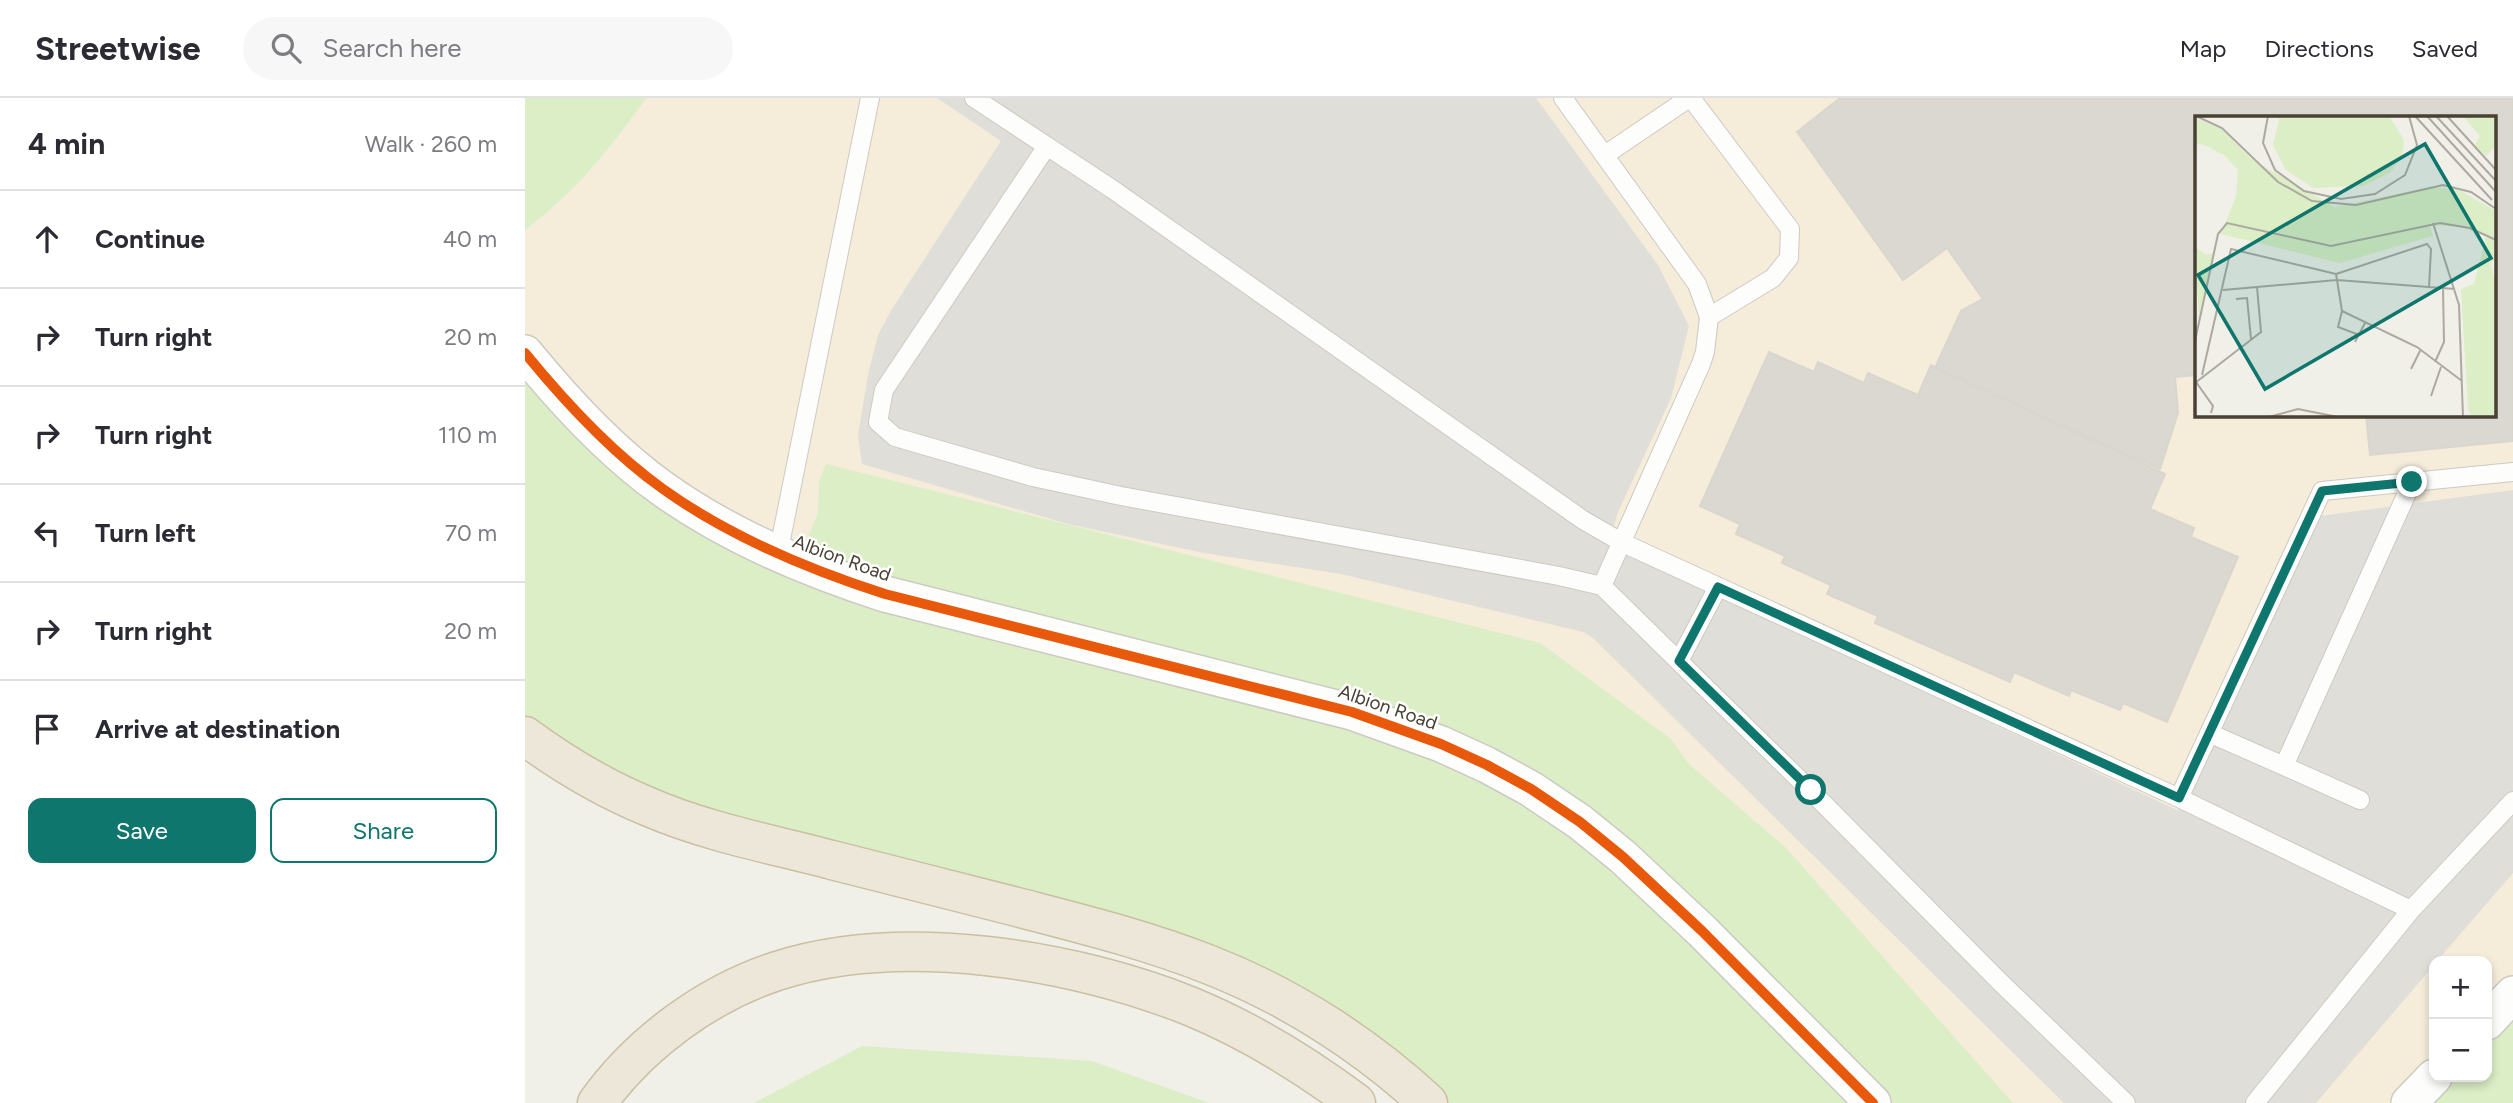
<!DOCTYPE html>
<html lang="en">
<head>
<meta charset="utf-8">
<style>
  :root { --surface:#fff; --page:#f7f7f7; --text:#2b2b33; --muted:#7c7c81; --line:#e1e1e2; --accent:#0f766e }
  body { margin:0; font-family:Figtree,sans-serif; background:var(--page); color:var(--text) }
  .controls { position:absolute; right:21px; bottom:21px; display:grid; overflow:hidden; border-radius:14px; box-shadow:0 4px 10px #0003 }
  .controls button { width:63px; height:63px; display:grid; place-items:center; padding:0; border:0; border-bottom:2px solid var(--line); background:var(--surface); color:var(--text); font:35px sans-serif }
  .stop { position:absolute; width:21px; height:21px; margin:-16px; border:5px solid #0f766e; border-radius:50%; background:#fff }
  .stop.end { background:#0f766e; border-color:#fff; box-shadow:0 2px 7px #0008 }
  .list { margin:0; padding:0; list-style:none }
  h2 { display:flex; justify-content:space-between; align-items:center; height:91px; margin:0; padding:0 28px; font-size:30px }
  h2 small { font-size:23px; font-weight:400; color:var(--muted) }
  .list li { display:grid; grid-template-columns:46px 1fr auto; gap:21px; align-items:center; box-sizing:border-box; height:98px; padding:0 28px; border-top:2px solid var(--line) }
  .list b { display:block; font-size:26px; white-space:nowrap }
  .list em { font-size:23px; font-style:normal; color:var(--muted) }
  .actions { display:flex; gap:14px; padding:21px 28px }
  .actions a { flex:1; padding:16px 0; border:2px solid var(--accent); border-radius:14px; text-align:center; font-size:24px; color:var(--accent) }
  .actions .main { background:var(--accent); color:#fff }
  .icon { flex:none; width:38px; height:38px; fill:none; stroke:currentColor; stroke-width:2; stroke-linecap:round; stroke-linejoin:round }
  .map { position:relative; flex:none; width:1988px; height:1005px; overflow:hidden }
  header { display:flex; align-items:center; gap:42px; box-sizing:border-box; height:98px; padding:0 35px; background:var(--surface); border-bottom:2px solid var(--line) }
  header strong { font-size:33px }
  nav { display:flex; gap:38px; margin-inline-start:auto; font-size:24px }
  .search { width:490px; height:63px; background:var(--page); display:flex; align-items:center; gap:18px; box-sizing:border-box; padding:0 24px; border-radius:38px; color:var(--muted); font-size:26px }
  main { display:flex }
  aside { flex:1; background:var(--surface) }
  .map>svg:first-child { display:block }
</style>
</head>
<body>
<header>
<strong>Streetwise</strong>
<div class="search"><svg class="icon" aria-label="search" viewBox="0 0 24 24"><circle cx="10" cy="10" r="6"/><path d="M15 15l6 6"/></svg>Search here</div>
<nav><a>Map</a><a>Directions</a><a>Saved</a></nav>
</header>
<main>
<aside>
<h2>4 min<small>Walk · 260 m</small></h2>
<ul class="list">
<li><svg class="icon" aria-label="ahead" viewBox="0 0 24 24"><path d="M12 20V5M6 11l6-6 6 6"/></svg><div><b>Continue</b></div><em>40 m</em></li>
<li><svg class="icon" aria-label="right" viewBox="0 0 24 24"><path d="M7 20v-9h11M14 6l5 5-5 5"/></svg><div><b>Turn right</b></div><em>20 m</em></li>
<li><svg class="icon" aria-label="right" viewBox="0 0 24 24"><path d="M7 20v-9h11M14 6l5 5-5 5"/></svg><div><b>Turn right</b></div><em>110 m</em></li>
<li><svg class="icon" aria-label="left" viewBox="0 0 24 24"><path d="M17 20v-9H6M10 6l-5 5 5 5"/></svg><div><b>Turn left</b></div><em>70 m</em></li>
<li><svg class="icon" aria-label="right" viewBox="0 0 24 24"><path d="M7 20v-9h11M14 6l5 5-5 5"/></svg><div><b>Turn right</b></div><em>20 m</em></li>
<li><svg class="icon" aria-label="arrive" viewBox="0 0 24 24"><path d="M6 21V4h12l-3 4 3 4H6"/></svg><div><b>Arrive at destination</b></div></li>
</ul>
<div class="actions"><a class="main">Save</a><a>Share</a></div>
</aside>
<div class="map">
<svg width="1988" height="1005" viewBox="0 0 1988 1005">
  <rect width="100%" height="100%" fill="#f0efe8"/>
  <path fill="#f5ecda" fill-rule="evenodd" d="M 121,0 L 1988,0 L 1988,896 L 1962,923 L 1962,863 L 1909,863 L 1909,976 L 1880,1005 L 1488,1005 L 1260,749 L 1164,666 L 1146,641 L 294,384 L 293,414 L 276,455 L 170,397 L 88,329 L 0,238 L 0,132 L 28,111 L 96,36 ZM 1671,19 L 1969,19 L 1969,317 L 1671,317 Z"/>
  <path fill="#dbeec6" d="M 0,0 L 121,0 C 87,49 48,96 0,132 Z
    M 0,238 L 88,329 L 170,397 L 276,455 L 293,415 L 294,384 L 301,366 L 1015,545 L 1146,641 L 1164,666 L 1260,749 L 1488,1005 L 916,1005 L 831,934 L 144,707 L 0,620 Z
    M 1988,896 L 1988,1005 L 1880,1005 L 1909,979 L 1962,979 L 1962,923 Z
    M 337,948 L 567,963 L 684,1005 L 229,1005 Z"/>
  <path fill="#e0ded8" d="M 412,0 L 1011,0 L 1133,167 L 1164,228 L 1146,300 L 1093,414 L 1083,446 L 1652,712 L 1795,418 L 1988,392 L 1988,775 L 1912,863 L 1909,863 L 1909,867 L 1791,1005 L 1539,1005 L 1068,540 L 1058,534 L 816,476 L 679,455 L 543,426 L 337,366 L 333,337 L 344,272 L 353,237 L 367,211 L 476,43 Z"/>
  <path fill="#dad8d1" stroke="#d9d6ce" stroke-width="2" d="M 1315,0 L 1988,0 L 1988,343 L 1845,357 L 1841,317 L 1969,317 L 1969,19 L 1671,19 L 1671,277 L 1650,279 L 1653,315 L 1635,371 L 1410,270 L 1436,213 L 1458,201 L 1422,150 L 1378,182 L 1272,34 Z
    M 1244,254 L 1289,274 L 1293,264 L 1339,285 L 1343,275 L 1393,297 L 1406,267 L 1640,376 L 1625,411 L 1669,430 L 1666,439 L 1713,459 L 1642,624 L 1598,605 L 1595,612 L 1546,592 L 1544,598 L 1489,574 L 1485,584 L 1350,525 L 1353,518 L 1302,496 L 1306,487 L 1257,465 L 1260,458 L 1211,436 L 1215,426 L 1175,408 Z"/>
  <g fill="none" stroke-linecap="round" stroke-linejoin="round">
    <defs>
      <path id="lane" d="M 449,0 L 587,91 L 1058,422 L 1098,445 L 1654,700 L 1886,812
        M 1166,0 L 1265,131 L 1264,160 L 1248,180 L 1184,219
        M 522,48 L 359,292 L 353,324 L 370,339 L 508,379 L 596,398 L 1034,478 L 1077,488 L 1176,266 L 1180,254 L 1184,219 L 1172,186 L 1038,0
        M 1080,57 L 1164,0
        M 253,456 L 345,0
        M 1077,488 L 1286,693 L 1474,883 L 1601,1005
        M 1154,563 L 1193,489
        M 1684,635 L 1759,668
        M 1654,700 L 1797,393 L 1988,374
        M 1835,702 L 1759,668 L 1887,384
        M 1730,1005 L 1886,812 L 1988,703"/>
      <path id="street" d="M 0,255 C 40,304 86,354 138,391 C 205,439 282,471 360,496 L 827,614 L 916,646 L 962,667 L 1006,691 L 1055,724 L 1098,759 L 1177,833 L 1348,1005
        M 1962,924 L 1988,896
        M 1884,1005 L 1909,979"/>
      <path id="highway" d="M 0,638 C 38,666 80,691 124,709 C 182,734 246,746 307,762 C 369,778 430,793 492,809 C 557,826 622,842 685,867 C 764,898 841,947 903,1005
        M 72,1005 C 115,945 182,896 252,873 C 376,833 549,861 667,909 C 725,933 780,967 831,1005"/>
    </defs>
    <use href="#lane" stroke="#cccac3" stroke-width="20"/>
    <use href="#street" stroke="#cccac3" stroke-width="38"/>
    <use href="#highway" stroke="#cbbfa1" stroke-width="41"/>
    <use href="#lane" stroke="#fdfdfc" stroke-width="18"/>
    <use href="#street" stroke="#fdfdfc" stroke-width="35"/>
    <use href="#highway" stroke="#ece7d9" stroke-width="38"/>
    <defs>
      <path id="cycleway" d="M 0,255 C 40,304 86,354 138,391 C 205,439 282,471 360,496 L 827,614 L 916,646 L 962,667 L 1006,691 L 1055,724 L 1098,759 L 1177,833 L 1348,1005"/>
    </defs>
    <use href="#cycleway" stroke="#fff" stroke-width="15"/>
    <use href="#cycleway" stroke="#e8590c" stroke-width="10"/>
  </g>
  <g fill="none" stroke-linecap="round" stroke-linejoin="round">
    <path stroke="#0f766e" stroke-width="9" d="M 1286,692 L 1154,563 L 1193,489 L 1654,700 L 1797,393 L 1887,384"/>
  </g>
  <g text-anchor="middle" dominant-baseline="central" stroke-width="5" stroke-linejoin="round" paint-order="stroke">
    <g font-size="19" fill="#484134" stroke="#fff">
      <text transform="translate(317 460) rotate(20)">Albion Road</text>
      <text transform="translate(863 609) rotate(19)">Albion Road</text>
    </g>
  </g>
  <g transform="translate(1670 18)">
    <rect width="301" height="301" fill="#f0efe8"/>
    <path d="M 85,0 L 194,0 L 209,24 L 208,37 L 196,56 L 168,70 L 118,72 L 91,54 L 78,29 ZM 268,0 L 301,0 L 301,37 L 298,33 L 291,40 L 280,29 L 285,20 ZM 0,2 L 25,12 L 59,45 L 140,91 L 234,71 L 262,73 L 301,95 L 301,143 L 296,147 L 301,172 L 301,301 L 277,301 L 273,293 L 266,173 L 279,168 L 291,120 L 265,111 L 235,109 L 238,120 L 145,147 L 26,118 L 41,80 L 43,54 L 29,39 L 5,27 L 0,31 ZM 0,131 L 11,139 L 19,137 L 4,204 Z" fill="#dbeec6"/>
    <path fill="none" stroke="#ada9a0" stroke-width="2" d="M 1,0 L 27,12 L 83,66 L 117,85 L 161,89 L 248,69 L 276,76 L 301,93M 73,0 L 68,27 L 80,54 L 109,75 L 146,83 L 180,78 L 210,59 L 222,29 L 214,0M 220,0 L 297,84M 232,0 L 301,76M 241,0 L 301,65M 252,0 L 301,54M 238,107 L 264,189 L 268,301M 234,171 L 236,133 L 232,128 L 141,158 L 147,195 L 222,231 L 267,265M 28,174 L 142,164 L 260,173M 41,183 L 52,182 L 56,223M 147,195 L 143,211 L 164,219M 0,225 L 23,118 L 32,107 L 136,130 L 245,107 L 275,112 L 301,124M 160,226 L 170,207M 240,246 L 249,226 L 248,172M 216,253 L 226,233M 7,259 L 36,133 L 141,158M 1,266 L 18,290 L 16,297M 0,267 L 66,216 L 62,171M 236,280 L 246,251M 74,301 L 103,293 L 143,301"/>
    <path fill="#0f766e" fill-opacity="0.15" stroke="#0f766e" stroke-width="3.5" d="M 230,28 L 296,142 L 70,273 L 3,159 Z"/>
    <rect width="301" height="301" fill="none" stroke="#484134" stroke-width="3.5"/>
  </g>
</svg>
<div class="controls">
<button>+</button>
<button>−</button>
</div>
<div class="stop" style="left:1286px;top:692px"></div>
<div class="stop end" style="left:1887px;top:384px"></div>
</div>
</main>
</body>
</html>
